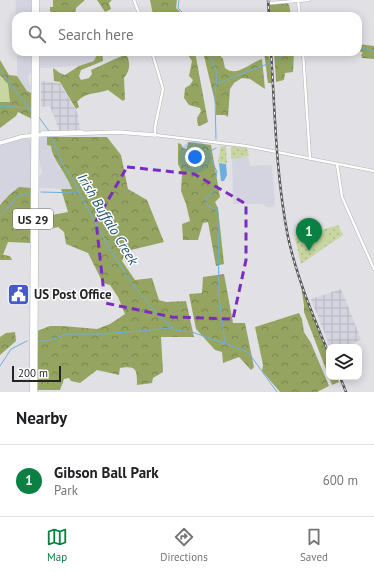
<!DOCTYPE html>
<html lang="en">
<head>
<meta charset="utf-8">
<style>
  :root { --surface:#fff; --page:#f6f6f6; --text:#202124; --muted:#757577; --line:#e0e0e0; --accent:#0b8043 }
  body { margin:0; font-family:"PT Sans",sans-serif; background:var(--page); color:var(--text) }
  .controls { position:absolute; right:12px; bottom:12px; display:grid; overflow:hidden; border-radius:8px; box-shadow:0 2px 10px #0003 }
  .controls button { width:36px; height:36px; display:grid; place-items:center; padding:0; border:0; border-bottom:1px solid var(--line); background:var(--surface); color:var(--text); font:20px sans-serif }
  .scale { position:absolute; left:12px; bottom:10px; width:49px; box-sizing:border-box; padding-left:4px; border:2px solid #242425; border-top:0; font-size:11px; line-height:14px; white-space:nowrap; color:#242425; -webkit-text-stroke:3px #fff; paint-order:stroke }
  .you { position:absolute; left:195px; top:157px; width:14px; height:14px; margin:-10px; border:3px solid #fff; border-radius:50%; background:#1a73e8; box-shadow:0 0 0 6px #1a73e833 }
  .badge { display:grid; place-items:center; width:26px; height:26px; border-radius:50%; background:var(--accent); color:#fff; font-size:13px; font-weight:700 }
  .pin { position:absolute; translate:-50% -33px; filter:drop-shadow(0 1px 2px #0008) }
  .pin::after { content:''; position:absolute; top:21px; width:14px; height:12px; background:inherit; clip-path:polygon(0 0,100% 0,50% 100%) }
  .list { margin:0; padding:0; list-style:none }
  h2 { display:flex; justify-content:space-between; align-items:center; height:52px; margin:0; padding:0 16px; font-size:17px }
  h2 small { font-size:13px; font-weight:400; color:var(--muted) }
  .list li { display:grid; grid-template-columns:26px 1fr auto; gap:12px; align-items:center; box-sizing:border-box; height:72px; padding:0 16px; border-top:1px solid var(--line) }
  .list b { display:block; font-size:15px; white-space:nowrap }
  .list p { margin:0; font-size:13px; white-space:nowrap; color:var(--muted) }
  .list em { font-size:13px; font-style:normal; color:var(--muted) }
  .icon { flex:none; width:22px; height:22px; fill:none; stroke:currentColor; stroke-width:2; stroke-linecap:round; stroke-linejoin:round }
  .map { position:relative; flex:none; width:374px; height:392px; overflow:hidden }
  .search { position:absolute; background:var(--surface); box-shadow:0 2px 10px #0003; left:12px; right:12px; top:12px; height:44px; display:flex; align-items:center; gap:10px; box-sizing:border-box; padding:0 14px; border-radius:12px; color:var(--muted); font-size:15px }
  .sheet { height:124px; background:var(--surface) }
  nav { display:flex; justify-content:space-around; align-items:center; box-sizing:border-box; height:56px; border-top:1px solid var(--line); background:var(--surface); font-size:11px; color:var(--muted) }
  nav a { display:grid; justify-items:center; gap:2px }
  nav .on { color:var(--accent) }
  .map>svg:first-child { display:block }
</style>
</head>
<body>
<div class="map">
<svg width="374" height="392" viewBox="0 0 374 392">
  <defs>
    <pattern id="industrial-grid" width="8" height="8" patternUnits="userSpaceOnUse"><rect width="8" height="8" fill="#d3d4df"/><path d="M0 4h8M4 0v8" fill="none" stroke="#b5b6bf"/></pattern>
    <pattern id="grass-dots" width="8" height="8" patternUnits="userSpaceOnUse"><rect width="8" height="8" fill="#c8d6a2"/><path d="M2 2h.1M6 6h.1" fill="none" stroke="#acb88b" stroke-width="1.8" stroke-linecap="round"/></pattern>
    <pattern id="forest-crowns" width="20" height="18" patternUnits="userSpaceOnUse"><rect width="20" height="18" fill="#95a561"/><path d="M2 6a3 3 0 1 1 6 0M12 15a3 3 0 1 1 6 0" fill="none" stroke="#798650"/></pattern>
  </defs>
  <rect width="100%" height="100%" fill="#e1e1e5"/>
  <path fill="#d3d4df" d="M 16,0 L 32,0 L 32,16 L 16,16 L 15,22 Z
    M 17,52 L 32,52 L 32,72 L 30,73 L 28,78 L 32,91 L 27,91 L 17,76 Z
    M 39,52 L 98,52 L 95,61 L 79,66 L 39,68 Z
    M 41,137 L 47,137 L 47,145 L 51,146 L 58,166 L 70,182 L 72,189 L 38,188 L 38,178 L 42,173 L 39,159 L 39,140 Z
    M 25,138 L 32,140 L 31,188 L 9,195 L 0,205 L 0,145 Z
    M 232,157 L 248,157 L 250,166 L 272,165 L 275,205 L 269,208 L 262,204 L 233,204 Z"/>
  <path fill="url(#industrial-grid)" d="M 41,81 L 60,83 L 78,114 L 80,131 L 60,132 L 50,106 L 41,107 Z
    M 341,289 L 361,339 L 346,347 L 330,347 L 311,299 L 330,293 L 333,291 L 333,292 Z"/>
  <path fill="url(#grass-dots)" d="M 221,146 L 226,146 L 227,163 L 218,162 Z
    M 231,146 L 247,148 L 249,156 L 231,159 Z
    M 338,225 L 343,235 L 301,264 L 295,238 Z"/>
  <path fill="url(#forest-crowns)" d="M 53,0 L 85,0 L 76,8 L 75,16 L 55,16 L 50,11 L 50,7 L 53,7 Z
    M 97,0 L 112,0 L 109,3 L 111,9 L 105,12 Z
    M 150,0 L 177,0 L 176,8 L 185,16 L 153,15 Z
    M 287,3 L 289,5 L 291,14 L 289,16 L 270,16 L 269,5 Z
    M 358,44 L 374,46 L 374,59 L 362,58 L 361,55 L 363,53 L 358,50 Z
    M 98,52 L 102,52 L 103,61 L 81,70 L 79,76 L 81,80 L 89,78 L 92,74 L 91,70 L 126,54 C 131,63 130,71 124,78 L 125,99 L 123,101 L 108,90 C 97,94 85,92 77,102 L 79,107 L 76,109 L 60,82 L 54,81 L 53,68 L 60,73 L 65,75 L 79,66 L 94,61 Z
    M 186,52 L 195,52 L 208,122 L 200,126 L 198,126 L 197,118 L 201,111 L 200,108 L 189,105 L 184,98 L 185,88 L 190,85 L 193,80 L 189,76 L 192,61 Z
    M 203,52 L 217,52 L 223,59 L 225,68 C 237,78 251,62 262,59 L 265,89 L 250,79 L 242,78 L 234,83 L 230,89 L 228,117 L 225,115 L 216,115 L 216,106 Z
    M 264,52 L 269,52 L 272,83 L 268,83 Z
    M 274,52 L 294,52 L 293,72 L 285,73 L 284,80 L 276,82 Z
    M 0,60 L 9,75 L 17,76 L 27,91 L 32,93 L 32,119 L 18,112 L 16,116 L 0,128 L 0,102 L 10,102 L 3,78 L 0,76 Z
    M 47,137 L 107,137 L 121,155 L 128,189 L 147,200 L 164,242 L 127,251 L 122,261 L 135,280 L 152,278 L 159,300 L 166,302 L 186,301 L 194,337 L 161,337 L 163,372 L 153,378 L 152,383 L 137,385 C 137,370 137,365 120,368 L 119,375 L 97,370 L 80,383 L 71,381 L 69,378 L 64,379 L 60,390 L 37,390 L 37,331 L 50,326 L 63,326 L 97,329 L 110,324 L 125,314 L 118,297 L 110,285 L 103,283 L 88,253 L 66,244 L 64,232 L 58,227 L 49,229 L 44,228 L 45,222 L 41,221 L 41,217 L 68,212 L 61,189 L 72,189 C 68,176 52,159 51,146 L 47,145 Z
    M 188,142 L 211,145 L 220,197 L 215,202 L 218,208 L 224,264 L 216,266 L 208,222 L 203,223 L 198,240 L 183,240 L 182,224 L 190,221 L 186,204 L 181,191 L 182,173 L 178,164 L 178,143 L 181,144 L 183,148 L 187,149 Z
    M 19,187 L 31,188 L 31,243 L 8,242 L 3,255 L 10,256 L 12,260 L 0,260 L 0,205 L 9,195 Z
    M 224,274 L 233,323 L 245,323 L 254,367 L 251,370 L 239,357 L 223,363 L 222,352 L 215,350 L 196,329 L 189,294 L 202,293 L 203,277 Z
    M 301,286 L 329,357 L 329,377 L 337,377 L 339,382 L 332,385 L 304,312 L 304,305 Z
    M 299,313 L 302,319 L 304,332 L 311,343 L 329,386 L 317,392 L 280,392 L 262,371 L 263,365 L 255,327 Z
    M 15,332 L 16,341 L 0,355 L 0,337 L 6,333 Z"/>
  <path fill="#c8d6a2" d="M 0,76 L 8,84 L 10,102 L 0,102 Z
    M 317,232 L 326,233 L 333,240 L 319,249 L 310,234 Z"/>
  <path fill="#6cafdb" d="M 219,163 L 226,164 L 227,175 L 224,181 L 221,181 Z"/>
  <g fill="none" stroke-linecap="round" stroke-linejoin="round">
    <path stroke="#6cafdb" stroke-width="1" d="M 179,0 L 178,8 L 186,16
      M 358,47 L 374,51
      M 208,52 L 217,73 L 215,97 L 216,139
      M 275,61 L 288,52
      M 0,70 L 32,112
      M 216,84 L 270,63
      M 0,106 L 27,108
      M 38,116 L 49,131
      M 51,136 L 63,165 L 75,182 L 78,191 L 112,253 L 134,286 L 157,314 L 175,330 L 192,332 L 248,352 L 277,392
      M 216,148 L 211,151 L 212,161 L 217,172 L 215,181 L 217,189 L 206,198 L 208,206 L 217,210 L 218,213 L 219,297 L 225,343
      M 41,192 L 79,193
      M 0,216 L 18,196 L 30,193
      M 38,341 L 46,341 L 67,334 L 105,334 L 172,328
      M 0,366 L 11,349 L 27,341"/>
    <defs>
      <path id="minor" d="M 134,0 L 140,16
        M 298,1 L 300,16
        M 271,3 L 309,0
        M 152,52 L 163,89 L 155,127 L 155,135 L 246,146 L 374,171
        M 303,52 L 310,159
        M 337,164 L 342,197 L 374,269"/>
      <path id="major" d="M 42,133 L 82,132
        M 37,135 L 117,132 L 155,135
        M 20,137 L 36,135
        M 0,143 L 21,137"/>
      <path id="highway" d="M 34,16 L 34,0
        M 37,16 L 37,0
        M 32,392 L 34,52
        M 35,392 L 37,52"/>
    </defs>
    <use href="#minor" stroke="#b2b3b6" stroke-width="3.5"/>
    <use href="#major" stroke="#b2b3b6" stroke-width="4.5"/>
    <use href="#highway" stroke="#b2b3b6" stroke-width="5.5"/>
    <use href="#minor" stroke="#fff" stroke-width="2.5"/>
    <use href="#major" stroke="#fff" stroke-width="3.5"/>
    <use href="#highway" stroke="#fff" stroke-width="4.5"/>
    <defs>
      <path id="rail" d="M 268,0 L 269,16
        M 271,52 C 275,113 276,176 288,237 C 297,278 313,316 329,354
        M 340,377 L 346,392"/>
    </defs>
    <use href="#rail" stroke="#565658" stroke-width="2.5"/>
    <use href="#rail" stroke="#fff" stroke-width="1" stroke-dasharray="3" stroke-linecap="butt"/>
  </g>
  <path fill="none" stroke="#7b2cbf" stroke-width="3" stroke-dasharray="8 5" stroke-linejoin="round" d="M 127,167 L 194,174 L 246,204 L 246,260 L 233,319 L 172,317 L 105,303 L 96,221 Z"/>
  <defs>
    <symbol id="civic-square" viewBox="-11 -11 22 22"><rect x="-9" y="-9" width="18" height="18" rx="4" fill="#4659cd" stroke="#fff"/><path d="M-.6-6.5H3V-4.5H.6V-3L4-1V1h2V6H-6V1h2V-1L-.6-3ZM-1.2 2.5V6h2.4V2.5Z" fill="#fff"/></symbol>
  </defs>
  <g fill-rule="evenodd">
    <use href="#civic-square" x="6" y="282" width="25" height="25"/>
  </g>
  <g text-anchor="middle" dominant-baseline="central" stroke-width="3" stroke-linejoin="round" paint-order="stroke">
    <rect fill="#fff" stroke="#666" stroke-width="1" x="13" y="209" width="40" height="20" rx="3"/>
    <g font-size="12" font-weight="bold" fill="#242425">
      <text x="33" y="219">US 29</text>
    </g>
    <g font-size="13" font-weight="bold" fill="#242425" stroke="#fff" text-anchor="start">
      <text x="34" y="294">US Post Office</text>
    </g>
    <g font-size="14" font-style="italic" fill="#225473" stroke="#fff">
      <text transform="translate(108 219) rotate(59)">Irish Buffalo Creek</text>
    </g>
  </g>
</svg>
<div class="controls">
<button><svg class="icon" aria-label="layers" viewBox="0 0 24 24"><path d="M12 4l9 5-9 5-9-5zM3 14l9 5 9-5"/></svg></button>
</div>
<div class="scale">200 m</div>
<div class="you"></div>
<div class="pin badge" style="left:309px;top:251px">1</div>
<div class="search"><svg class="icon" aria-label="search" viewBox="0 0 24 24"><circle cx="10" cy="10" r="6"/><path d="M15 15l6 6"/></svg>Search here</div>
</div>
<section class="sheet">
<h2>Nearby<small></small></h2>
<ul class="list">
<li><span class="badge">1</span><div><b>Gibson Ball Park</b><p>Park</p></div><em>600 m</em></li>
</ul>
</section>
<nav>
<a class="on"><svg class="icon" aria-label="map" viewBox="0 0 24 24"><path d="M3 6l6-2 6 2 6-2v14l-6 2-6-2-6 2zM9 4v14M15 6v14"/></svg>Map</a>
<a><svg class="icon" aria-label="directions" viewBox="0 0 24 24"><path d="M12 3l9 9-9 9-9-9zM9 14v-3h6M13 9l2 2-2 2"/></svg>Directions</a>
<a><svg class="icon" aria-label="saved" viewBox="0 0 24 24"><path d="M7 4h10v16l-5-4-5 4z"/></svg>Saved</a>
</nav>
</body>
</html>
